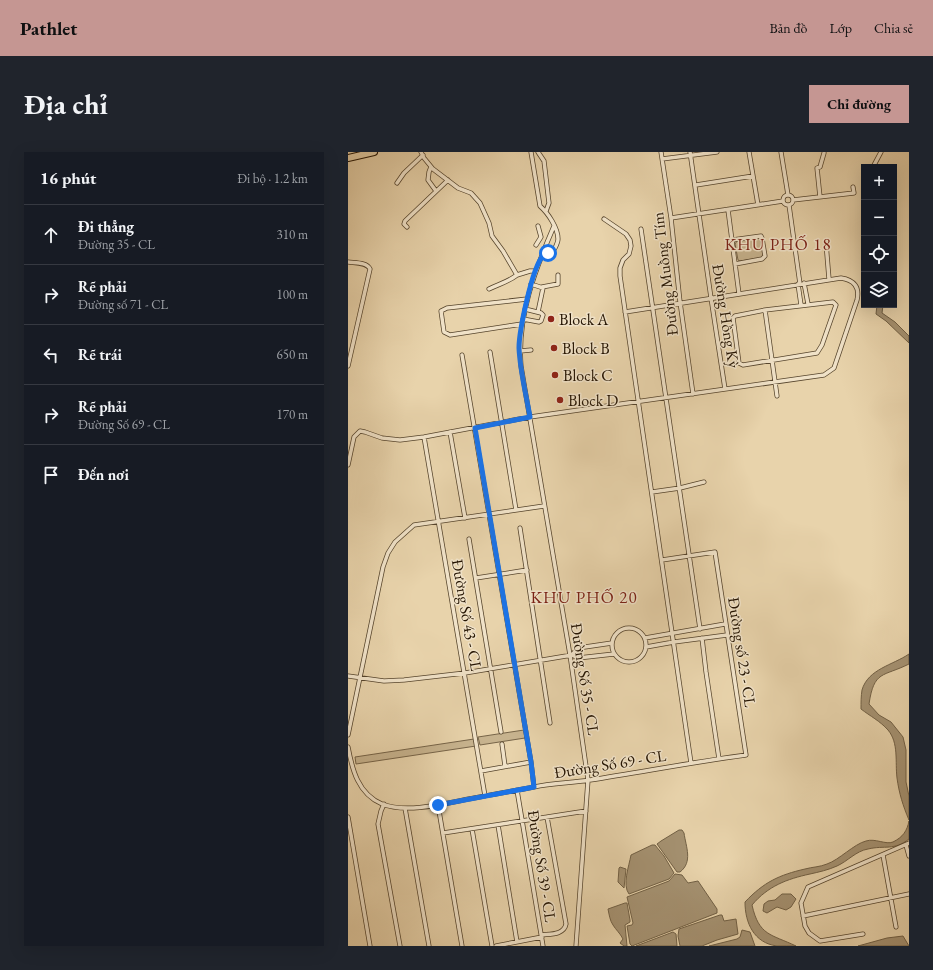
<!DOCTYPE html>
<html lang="vi">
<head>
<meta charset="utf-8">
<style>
  :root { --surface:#171b24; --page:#20242c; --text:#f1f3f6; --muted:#9ea1a6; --line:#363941; --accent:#c59692 }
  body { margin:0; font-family:"EB Garamond",serif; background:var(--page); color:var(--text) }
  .controls { position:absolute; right:12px; top:12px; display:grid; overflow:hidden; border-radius:0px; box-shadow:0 4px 16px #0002 }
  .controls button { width:36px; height:36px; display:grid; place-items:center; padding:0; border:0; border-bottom:1px solid var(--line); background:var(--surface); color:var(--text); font:20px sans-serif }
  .stop { position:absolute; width:12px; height:12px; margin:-9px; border:3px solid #1a73e8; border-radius:50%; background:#fff }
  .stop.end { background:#1a73e8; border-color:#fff; box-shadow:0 1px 4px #0008 }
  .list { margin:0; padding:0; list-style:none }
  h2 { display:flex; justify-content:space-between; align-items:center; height:52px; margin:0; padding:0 16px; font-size:17px }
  h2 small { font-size:13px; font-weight:400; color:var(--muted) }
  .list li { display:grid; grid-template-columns:26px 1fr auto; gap:12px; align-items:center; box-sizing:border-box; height:60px; padding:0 16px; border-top:1px solid var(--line) }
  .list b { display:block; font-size:15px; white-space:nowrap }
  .list p { margin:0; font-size:13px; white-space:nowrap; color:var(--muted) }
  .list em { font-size:13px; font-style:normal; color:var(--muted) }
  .icon { flex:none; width:22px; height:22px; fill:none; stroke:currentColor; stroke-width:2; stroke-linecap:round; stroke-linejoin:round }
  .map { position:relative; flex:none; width:561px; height:794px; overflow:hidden; border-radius:0px }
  header { display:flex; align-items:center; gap:24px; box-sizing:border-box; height:56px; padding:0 20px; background:var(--accent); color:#111 }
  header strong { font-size:19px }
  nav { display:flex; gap:22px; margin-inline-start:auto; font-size:14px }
  .intro { display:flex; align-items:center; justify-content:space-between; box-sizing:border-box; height:96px; padding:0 24px }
  h1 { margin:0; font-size:28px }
  .button { padding:10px 18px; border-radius:0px; background:var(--accent); color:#111; font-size:14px; font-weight:700 }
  main { display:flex; gap:24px; padding:0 24px }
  aside { flex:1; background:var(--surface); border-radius:0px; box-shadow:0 4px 16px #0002 }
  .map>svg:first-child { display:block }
</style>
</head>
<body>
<header>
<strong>Pathlet</strong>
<nav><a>Bản đồ</a><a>Lớp</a><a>Chia sẻ</a></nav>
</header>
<div class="intro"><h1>Địa chỉ</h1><a class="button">Chỉ đường</a></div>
<main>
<aside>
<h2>16 phút<small>Đi bộ · 1.2 km</small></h2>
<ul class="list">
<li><svg class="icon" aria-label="ahead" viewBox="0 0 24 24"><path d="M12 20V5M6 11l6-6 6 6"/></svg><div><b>Đi thẳng</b><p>Đường 35 - CL</p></div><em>310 m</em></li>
<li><svg class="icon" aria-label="right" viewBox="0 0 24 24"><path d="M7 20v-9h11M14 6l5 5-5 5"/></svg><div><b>Rẽ phải</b><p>Đường số 71 - CL</p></div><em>100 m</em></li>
<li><svg class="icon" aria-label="left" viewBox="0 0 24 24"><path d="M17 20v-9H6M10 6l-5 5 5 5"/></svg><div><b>Rẽ trái</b></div><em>650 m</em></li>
<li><svg class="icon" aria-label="right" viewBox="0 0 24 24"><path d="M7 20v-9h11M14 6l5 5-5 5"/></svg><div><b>Rẽ phải</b><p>Đường Số 69 - CL</p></div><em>170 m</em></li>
<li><svg class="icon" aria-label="arrive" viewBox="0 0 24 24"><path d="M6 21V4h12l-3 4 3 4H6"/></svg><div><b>Đến nơi</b></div></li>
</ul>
</aside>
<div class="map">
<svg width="561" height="794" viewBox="0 0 561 794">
  <rect width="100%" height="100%" fill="#e8d3ab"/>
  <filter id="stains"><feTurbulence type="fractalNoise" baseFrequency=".005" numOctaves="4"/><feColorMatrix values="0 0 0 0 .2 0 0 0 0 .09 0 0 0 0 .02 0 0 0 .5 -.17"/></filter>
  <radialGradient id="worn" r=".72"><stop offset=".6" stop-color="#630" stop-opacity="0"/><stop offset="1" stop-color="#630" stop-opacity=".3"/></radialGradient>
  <path fill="#c7b38e" stroke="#766448" d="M 410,86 L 413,88 L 415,104 L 413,106 L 392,109 L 390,108 L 387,92 L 389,89 Z
    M 176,578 L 177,586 L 132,593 L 130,585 Z
    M 126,587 L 128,594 L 8,612 L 7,605 Z"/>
  <path fill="#a59272" stroke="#716045" d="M 529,153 L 535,153 L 534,161 L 547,170 L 561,184 L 561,191 L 538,169 L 528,162 Z
    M 561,502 L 561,512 C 535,525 526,518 521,552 L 531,563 L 543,570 L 555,585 L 558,598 L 558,630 L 561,644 L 561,668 C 555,654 551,641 549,626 C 547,610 551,591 540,578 C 532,569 522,564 513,557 C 513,551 513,544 514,538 C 520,517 545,513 561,502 Z
    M 561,669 L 561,687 C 546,699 537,693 520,697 C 508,699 500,709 489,714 C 480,718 471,720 462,722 C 439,727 420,734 404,753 C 411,784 423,782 448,794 C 442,794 435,794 429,794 C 406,791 397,771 397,750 C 416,730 431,723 457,717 C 464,715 472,715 479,712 C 491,708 506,692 518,689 C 527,686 538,693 545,690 C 555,685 559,679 561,669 Z
    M 331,678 L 334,678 L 336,681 C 338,695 345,710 332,720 L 329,720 L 309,692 L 313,689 Z
    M 304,693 L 307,693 L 316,704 L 326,721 L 321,727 L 281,742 C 274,733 281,714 283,703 Z
    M 272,715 L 278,717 L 276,736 L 270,730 L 271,716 Z
    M 327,722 L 334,723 L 340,731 L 350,729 L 369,757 L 369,761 L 284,794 L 282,792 L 279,774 L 284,773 L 285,771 L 279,745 L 321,729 Z
    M 434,742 L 443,742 L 448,747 L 443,755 L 438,758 L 429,755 L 419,761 L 415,759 L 416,752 L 420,749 L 427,748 Z
    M 277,751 L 279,751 L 282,768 L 282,770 L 277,773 L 279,794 L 276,794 L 272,791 L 275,787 C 272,781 268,778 265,773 C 262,769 261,762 260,757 Z
    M 372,763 L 374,763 L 376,769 L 388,767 L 390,782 L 369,788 L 354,794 L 332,794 L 330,784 L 331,777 Z
    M 394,778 L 402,780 L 407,794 L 361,794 L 389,787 L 392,785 Z
    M 325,780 L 328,782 L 329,794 L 288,794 Z
    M 555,784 L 561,794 L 510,794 L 539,786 Z"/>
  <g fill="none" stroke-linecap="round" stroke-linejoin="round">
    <defs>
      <path id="street" d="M 73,0 L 76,6 L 85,17 L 110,36 L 123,41 L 132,51 L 141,71 L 144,84 L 155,99 L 169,123 L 182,119 L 187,119
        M 183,0 L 192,54 C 200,61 210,76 210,87 C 210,89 208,94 207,96 L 194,104
        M 190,0 L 196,9 L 201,51 L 198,59
        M 313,0 L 323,66 L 332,150 L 345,242
        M 342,0 L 363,146 L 377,237
        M 401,0 L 410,53
        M 433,0 L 440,43
        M 314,7 L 369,0
        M 83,15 L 81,20 L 80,28 L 88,39
        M 525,15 L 533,0
        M 49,31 L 56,21 L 75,3
        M 348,33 L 405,24
        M435 48a5 5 0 1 1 10 0a5 5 0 1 1-10 0Z
        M 472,45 L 469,16 L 472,15 L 476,1
        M 445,48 L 506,41 L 505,35
        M 441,53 L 452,132
        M 380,58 L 391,142
        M 323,66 L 435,49
        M 256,67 L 278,82 L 282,88 L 283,94 L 281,102 L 275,108 L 272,116 L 272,124 L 343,611
        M 206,74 C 187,118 169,164 173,214 L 222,503 L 240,628 L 228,794
        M 59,75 L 56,72 L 57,69 L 100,28
        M 293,77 L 352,477
        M 384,88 L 413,84 L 414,86 L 417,104 L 414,107 L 387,112
        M 478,91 L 481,127
        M 188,93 L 193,85 L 190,74
        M 0,110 C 7,111 19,110 22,117 L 0,214
        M 456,131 L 460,152
        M 183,132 L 195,136 L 190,160
        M 450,132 L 453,153
        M 194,135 L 210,132 L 210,123
        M 141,137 C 151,132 160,130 169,123
        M 485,150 L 488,153 L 474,193 L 469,201 L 395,213 L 391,211 L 385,166 L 387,164 L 417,158 Z
        M 417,158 L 429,244
        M 175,167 L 191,170 L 193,169 L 195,163 L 193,161 L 177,157
        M 174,172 L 102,183 L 96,180 L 93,159 L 99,156 L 179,147
        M 172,199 L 183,198
        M 142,200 L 168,358
        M 114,203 L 183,610 L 186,635
        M 102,280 L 117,366
        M 76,285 L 137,644
        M 0,313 L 6,285 L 12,279 L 17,280 L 34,286 L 52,288 L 76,285 L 182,265 L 476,223 L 486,216 L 509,148 C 512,135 506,128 493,126 L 277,160
        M 304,340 L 332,336 L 356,330
        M 172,376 L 202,571
        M 121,387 L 153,580
        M 128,426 L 179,418
        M264 493a17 17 0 1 1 34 0a17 17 0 1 1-34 0Z
        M 297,486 L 377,472
        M 354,486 L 358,520 L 371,607
        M 298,495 L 326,490 L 379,483
        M 224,503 L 230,496 L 264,491
        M 0,524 L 36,529 L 56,528 L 117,521 L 224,503 L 230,506 L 266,502
        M 0,583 L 35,415 L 40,401 L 47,390 L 66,373 L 196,354
        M 154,592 L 157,614
        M 0,595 C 4,617 10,642 34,652 C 60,662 99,651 126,646 C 146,642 166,639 186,635 C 204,631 224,631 242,628 C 294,620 346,610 398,603 L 367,400 L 314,408
        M 133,619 L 183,610
        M 169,638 L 195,794
        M 36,652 L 33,659 L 30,672 L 52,794
        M 90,653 L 114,794
        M 57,656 L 81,794
        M 0,665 L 22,794
        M 150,673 L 169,790
        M 124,677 L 144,794
        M 95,681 L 238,659
        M 558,693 L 561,704
        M 535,703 L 548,775
        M 455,764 L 561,742
        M 515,782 L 472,789 L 461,781 L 457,774 L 453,751 L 460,735 L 561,691
        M 194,783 C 202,782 216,783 218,772 L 199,665
        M 148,794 L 194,785"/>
      <path id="primary" d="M 0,6 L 26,0"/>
    </defs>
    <use href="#street" stroke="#55442c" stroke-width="5"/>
    <use href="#primary" stroke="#241402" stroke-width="8"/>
    <use href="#street" stroke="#f0e2c8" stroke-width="3.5"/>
    <use href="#primary" stroke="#e8d3ab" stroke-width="6"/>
  </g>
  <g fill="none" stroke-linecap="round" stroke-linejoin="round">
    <path stroke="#1a73e8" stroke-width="5" d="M 90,653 L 186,635 L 183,610 L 127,276 L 182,265 C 178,242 172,219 171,196 C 171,180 184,115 195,104 C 196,103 198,102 200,101"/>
  </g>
  <g fill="#8f2418" stroke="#f0e2c8" stroke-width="1.5">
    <circle cx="203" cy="167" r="4"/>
    <circle cx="206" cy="196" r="4"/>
    <circle cx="207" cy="223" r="4"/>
    <circle cx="212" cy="248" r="4"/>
  </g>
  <g text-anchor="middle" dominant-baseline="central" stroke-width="3" stroke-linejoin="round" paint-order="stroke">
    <g font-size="16" fill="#241402" stroke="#f0e2c8">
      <text transform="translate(317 122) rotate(-97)">Đường Muồng Tím</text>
      <text transform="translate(378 164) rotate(81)">Đường Hồng Kỳ</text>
      <text transform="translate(119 463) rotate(80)">Đường Số 43 - CL</text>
      <text transform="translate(394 500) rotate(81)">Đường số 23 - CL</text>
      <text transform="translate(237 527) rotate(81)">Đường Số 35 - CL</text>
      <text transform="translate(262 612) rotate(-9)">Đường Số 69 - CL</text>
      <text transform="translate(194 714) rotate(81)">Đường Số 39 - CL</text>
    </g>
    <g font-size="16" fill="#241402" stroke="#f0e2c8" text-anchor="start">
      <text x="211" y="167">Block A</text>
      <text x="214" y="196">Block B</text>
      <text x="215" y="223">Block C</text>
      <text x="220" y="248">Block D</text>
    </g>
    <g font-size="17" letter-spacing="1" fill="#7a1f14" stroke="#f0e2c8">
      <text x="430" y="92">KHU PHỐ 18</text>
      <text x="236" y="445">KHU PHỐ 20</text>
    </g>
  </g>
  <rect width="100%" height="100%" filter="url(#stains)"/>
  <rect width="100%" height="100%" fill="url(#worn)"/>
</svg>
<div class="controls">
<button>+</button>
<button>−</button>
<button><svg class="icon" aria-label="locate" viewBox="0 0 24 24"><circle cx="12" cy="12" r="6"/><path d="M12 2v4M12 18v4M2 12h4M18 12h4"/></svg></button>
<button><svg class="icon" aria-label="layers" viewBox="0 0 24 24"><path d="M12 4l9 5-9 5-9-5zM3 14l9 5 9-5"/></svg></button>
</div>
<div class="stop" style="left:200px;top:101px"></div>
<div class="stop end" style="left:90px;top:653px"></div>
</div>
</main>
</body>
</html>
